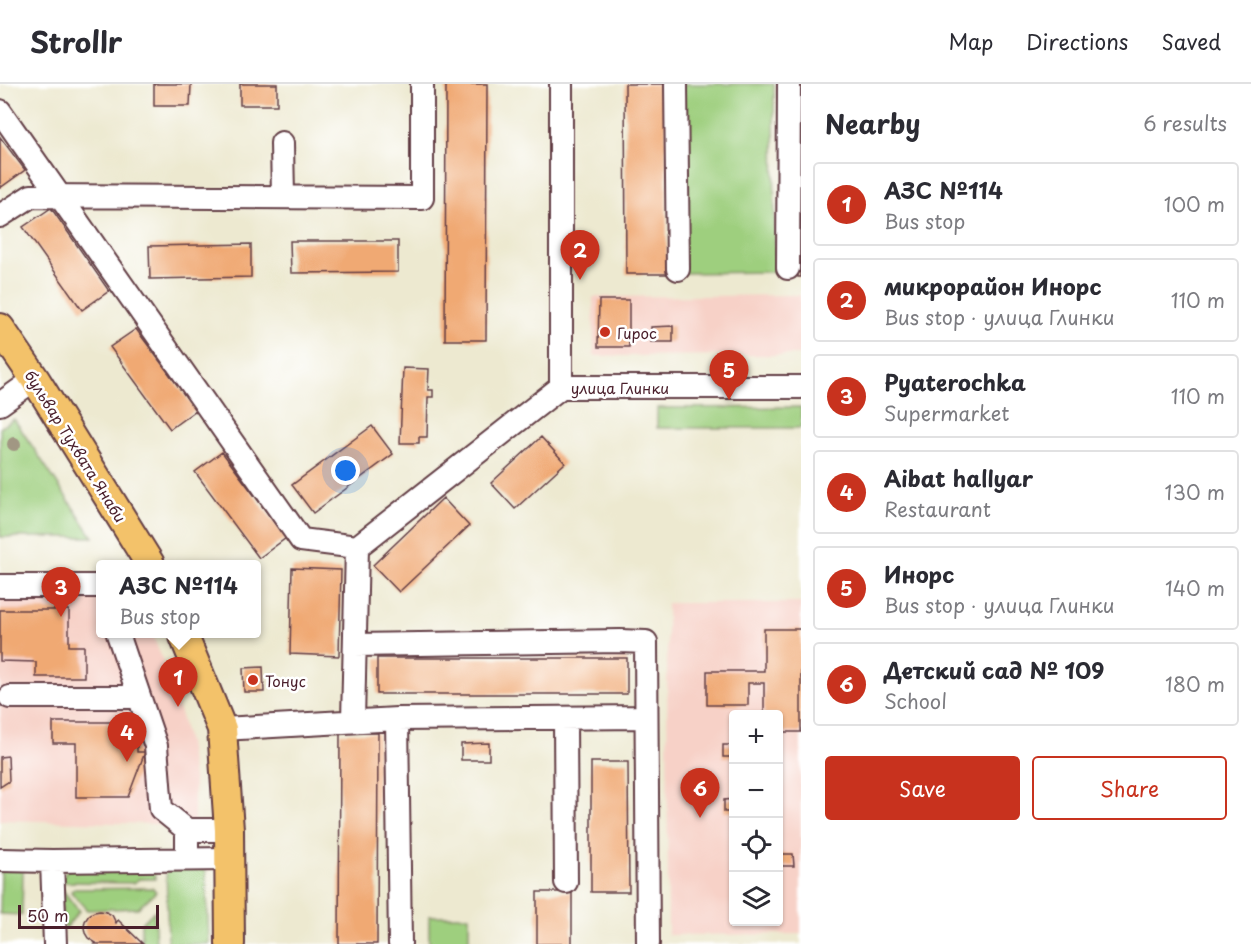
<!DOCTYPE html>
<html lang="en">
<head>
<meta charset="utf-8">
<style>
  :root { --surface:#fff; --page:#f2f2f3; --text:#2b2b33; --muted:#7c7c81; --line:#e1e1e2; --accent:#c8321e }
  body { margin:0; font-family:"Playpen Sans",sans-serif; background:var(--page); color:var(--text) }
  .controls { position:absolute; right:18px; bottom:18px; display:grid; overflow:hidden; border-radius:6px; box-shadow:0 2px 4px #0004 }
  .controls button { width:54px; height:54px; display:grid; place-items:center; padding:0; border:0; border-bottom:2px solid var(--line); background:var(--surface); color:var(--text); font:30px sans-serif }
  .scale { position:absolute; left:18px; bottom:15px; width:141px; box-sizing:border-box; padding-left:6px; border:3px solid #4a1f2b; border-top:0; font-size:16px; line-height:21px; white-space:nowrap; color:#4a1f2b; -webkit-text-stroke:4px #fff; paint-order:stroke }
  .you { position:absolute; left:346px; top:387px; width:21px; height:21px; margin:-15px; border:4px solid #fff; border-radius:50%; background:#1a73e8; box-shadow:0 0 0 9px #1a73e833 }
  .badge { display:grid; place-items:center; width:39px; height:39px; border-radius:50%; background:var(--accent); color:#fff; font-size:20px; font-weight:700 }
  .pin { position:absolute; translate:-50% -50px; filter:drop-shadow(0 2px 3px #0008) }
  .pin::after { content:''; position:absolute; top:32px; width:21px; height:18px; background:inherit; clip-path:polygon(0 0,100% 0,50% 100%) }
  .popup { position:absolute; left:96px; top:476px; width:165px; height:78px; box-sizing:border-box; display:grid; place-content:center; border-radius:6px; background:var(--surface); filter:drop-shadow(0 2px 4px #0005); font-size:20px; white-space:nowrap; color:var(--muted) }
  .popup b { font-size:22px; color:var(--text) }
  .popup::after { content:''; position:absolute; left:50%; top:100%; margin-left:-12px; border:12px solid transparent; border-top-color:var(--surface) }
  .list { margin:0; padding:0; list-style:none }
  h2 { display:flex; justify-content:space-between; align-items:center; height:78px; margin:0; padding:0 24px; font-size:26px }
  h2 small { font-size:20px; font-weight:400; color:var(--muted) }
  .list li { display:grid; grid-template-columns:39px 1fr auto; gap:18px; align-items:center; box-sizing:border-box; height:84px; margin:0 12px 12px; padding:0 12px; border:2px solid var(--line); border-radius:6px }
  .list b { display:block; font-size:22px; white-space:nowrap }
  .list p { margin:0; font-size:20px; white-space:nowrap; color:var(--muted) }
  .list em { font-size:20px; font-style:normal; color:var(--muted) }
  .actions { display:flex; gap:12px; padding:18px 24px }
  .actions a { flex:1; padding:14px 0; border:2px solid var(--accent); border-radius:6px; text-align:center; font-size:21px; color:var(--accent) }
  .actions .main { background:var(--accent); color:#fff }
  .icon { flex:none; width:33px; height:33px; fill:none; stroke:currentColor; stroke-width:2; stroke-linecap:round; stroke-linejoin:round }
  .map { position:relative; flex:none; width:801px; height:860px; overflow:hidden }
  header { display:flex; align-items:center; gap:36px; box-sizing:border-box; height:84px; padding:0 30px; background:var(--surface); border-bottom:2px solid var(--line) }
  header strong { font-size:28px }
  nav { display:flex; gap:33px; margin-inline-start:auto; font-size:21px }
  main { display:flex }
  aside { flex:1; background:var(--surface) }
  .map>svg:first-child { display:block }
</style>
</head>
<body>
<header>
<strong>Strollr</strong>
<nav><a>Map</a><a>Directions</a><a>Saved</a></nav>
</header>
<main>
<div class="map">
<svg width="801" height="860" viewBox="0 0 801 860">
  <rect width="100%" height="100%" fill="#fff"/>
  <filter id="ink" filterUnits="userSpaceOnUse"><feTurbulence type="fractalNoise" baseFrequency=".0167" numOctaves="2"/><feDisplacementMap in="SourceGraphic" scale="12" xChannelSelector="R" yChannelSelector="G"/><feConvolveMatrix kernelMatrix="1 2 1 2 8 2 1 2 1" color-interpolation-filters="sRGB"/></filter>
  <filter id="wash" filterUnits="userSpaceOnUse"><feTurbulence type="fractalNoise" baseFrequency=".008" numOctaves="4" result="noise"/><feDisplacementMap in="SourceGraphic" scale="24" xChannelSelector="R" yChannelSelector="G"/><feGaussianBlur stdDeviation="1.35" result="paint"/><feColorMatrix in="noise" values="0 0 0 0 0 0 0 0 0 0 0 0 0 0 0 0 0 1.4 0 .05"/><feComposite in="paint" operator="in"/></filter>
  <g filter="url(#wash)">
    <rect width="100%" height="100%" fill="#ede9d0"/>
    <path fill="#f7d1c7" fill-rule="evenodd" d="M 801,211 L 801,271 L 594,272 L 593,213 Z
      M 100,508 L 100,550 L 152,550 L 160,569 L 181,632 L 188,659 L 194,701 L 194,741 L 0,736 L 0,509 Z
      M 667,519 L 801,519 L 801,850 L 668,851 ZM 734,630 L 778,630 L 778,838 L 734,838 Z"/>
    <path fill="#9ecf7e" stroke="#747754" stroke-width="1.5" d="M 682,0 L 774,0 L 775,188 L 684,189 Z
      M 801,323 L 801,344 L 657,344 L 657,324 Z
      M 14,335 L 93,453 L 0,453 L 0,344 Z
      M 153,780 L 155,795 L 139,795 L 134,799 L 62,798 L 62,794 L 68,784 Z
      M 166,780 L 200,782 L 206,787 L 209,860 L 168,860 Z
      M 1,786 L 23,786 L 22,831 L 0,830 Z
      M 61,804 L 79,827 L 66,844 L 62,839 Z
      M 153,804 L 156,808 L 138,824 L 87,826 L 71,808 L 73,805 Z
      M 154,827 L 156,860 L 142,860 L 141,840 Z
      M 429,832 L 469,832 L 469,860 L 429,860 Z"/>
    <g id="blocks">
      <path fill="#f0a973" d="M 154,0 L 191,0 L 190,22 L 154,22 Z
        M 240,0 L 277,0 L 277,21 L 240,21 Z
        M 446,0 L 487,0 L 486,256 L 445,256 Z
        M 625,0 L 666,0 L 667,190 L 626,190 Z
        M 798,0 L 801,0 L 801,193 L 798,193 Z
        M 0,53 L 25,86 L 0,104 Z
        M 51,124 L 109,207 L 82,226 L 23,143 Z
        M 290,157 L 398,157 L 398,188 L 291,189 Z
        M 251,160 L 251,193 L 150,195 L 149,162 Z
        M 599,216 L 629,216 L 629,263 L 598,263 Z
        M 673,242 L 673,258 L 651,258 L 651,243 Z
        M 136,245 L 196,326 L 170,345 L 110,263 Z
        M 403,284 L 429,285 L 428,306 L 433,306 L 433,313 L 428,313 L 427,353 L 419,353 L 419,359 L 400,359 Z
        M 372,342 L 393,370 L 313,429 L 292,401 Z
        M 541,353 L 565,379 L 515,425 L 491,399 Z
        M 222,368 L 286,454 L 259,474 L 195,388 Z
        M 443,414 L 469,442 L 399,508 L 373,481 Z
        M 292,484 L 341,486 L 339,572 L 290,570 Z
        M 0,526 L 69,526 L 69,562 L 84,562 L 84,593 L 36,593 L 36,578 L 0,577 Z
        M 764,545 L 801,545 L 801,648 L 778,648 L 778,630 L 764,630 L 764,599 L 748,599 L 748,621 L 707,621 L 707,587 L 764,587 Z
        M 377,574 L 627,574 L 627,610 L 377,610 Z
        M 263,583 L 264,608 L 244,608 L 243,584 Z
        M 53,638 L 137,638 L 137,668 L 145,668 L 128,713 L 76,713 L 76,659 L 53,659 Z
        M 340,649 L 378,649 L 377,860 L 339,860 Z
        M 489,659 L 489,676 L 461,676 L 461,660 Z
        M 723,661 L 734,661 L 734,673 L 723,673 Z
        M 8,672 L 9,697 L 0,703 L 0,673 Z
        M 591,678 L 628,678 L 629,808 L 591,808 Z
        M 734,715 L 734,728 L 724,728 L 724,716 Z
        M 778,770 L 793,770 L 794,782 L 778,782 Z
        M 537,808 L 572,808 L 572,860 L 537,860 Z
        M 100,827 L 106,828 L 112,831 L 116,839 L 118,836 L 143,860 L 95,860 L 96,859 L 88,854 L 85,849 L 84,843 L 85,837 L 89,831 L 94,828 Z"/>
    </g>
  </g>
  <g filter="url(#ink)">
    <use href="#blocks" fill-opacity="0" stroke="#623d44" stroke-width="1.5"/>
    <g fill="none" stroke-linecap="round" stroke-linejoin="round">
      <defs>
        <path id="minor" d="M 561,0 L 561,303 L 801,303
          M 676,0 L 678,185
          M 0,27 L 301,456 L 357,463
          M 282,59 L 283,113
          M 0,132 L 31,112 L 422,114 L 422,0
          M 788,184 L 789,0
          M 0,320 L 35,295
          M 0,502 L 100,502
          M 118,550 L 156,662 L 161,725 L 187,746 L 187,775
          M 355,561 L 620,557 L 646,558 L 648,860
          M 10,613 L 139,613
          M 565,634 L 566,798
          M 397,635 L 646,633
          M 353,636 L 357,463 L 561,303
          M 222,645 L 397,635 L 400,860
          M 187,746 L 229,746
          M 0,776 L 52,777 L 229,775
          M 52,777 L 55,860"/>
        <path id="major" d="M 0,244 L 35,295 L 150,480
          M 183,550 L 222,645 L 229,746 L 230,860"/>
      </defs>
      <use href="#minor" stroke="#623d44" stroke-width="26"/>
      <use href="#major" stroke="#623d44" stroke-width="32"/>
      <use href="#minor" stroke="#fff" stroke-width="22"/>
      <use href="#major" stroke="#f3c26a" stroke-width="28"/>
    </g>
    <circle fill="#a19783" cx="14" cy="360" r="7"/>
  </g>
  <g fill="#c8321e" stroke="#fff" stroke-width="2">
    <circle cx="605" cy="248" r="6"/>
    <circle cx="253" cy="596" r="6"/>
  </g>
  <g text-anchor="middle" dominant-baseline="central" stroke-width="5" stroke-linejoin="round" paint-order="stroke">
    <g font-size="15" fill="#4a1f2b" stroke="#fff" text-anchor="start">
      <text x="617" y="248">Гирос</text>
      <text x="265" y="596">Тонус</text>
    </g>
    <g font-size="15" fill="#4a1f2b" stroke="#fff">
      <text x="620" y="303">улица Глинки</text>
      <text transform="translate(76 362) rotate(58)">бульвар Тухвата Янаби</text>
    </g>
  </g>
</svg>
<div class="controls">
<button>+</button>
<button>−</button>
<button><svg class="icon" aria-label="locate" viewBox="0 0 24 24"><circle cx="12" cy="12" r="6"/><path d="M12 2v4M12 18v4M2 12h4M18 12h4"/></svg></button>
<button><svg class="icon" aria-label="layers" viewBox="0 0 24 24"><path d="M12 4l9 5-9 5-9-5zM3 14l9 5 9-5"/></svg></button>
</div>
<div class="scale">50 m</div>
<div class="you"></div>
<div class="pin badge" style="left:178px;top:623px">1</div>
<div class="popup"><b>АЗС №114</b>Bus stop</div>
<div class="pin badge" style="left:580px;top:196px">2</div>
<div class="pin badge" style="left:61px;top:533px">3</div>
<div class="pin badge" style="left:127px;top:678px">4</div>
<div class="pin badge" style="left:729px;top:316px">5</div>
<div class="pin badge" style="left:700px;top:734px">6</div>
</div>
<aside>
<h2>Nearby<small>6 results</small></h2>
<ul class="list">
<li><span class="badge">1</span><div><b>АЗС №114</b><p>Bus stop</p></div><em>100 m</em></li>
<li><span class="badge">2</span><div><b>микрорайон Инорс</b><p>Bus stop · улица Глинки</p></div><em>110 m</em></li>
<li><span class="badge">3</span><div><b>Pyaterochka</b><p>Supermarket</p></div><em>110 m</em></li>
<li><span class="badge">4</span><div><b>Aibat hallyar</b><p>Restaurant</p></div><em>130 m</em></li>
<li><span class="badge">5</span><div><b>Инорс</b><p>Bus stop · улица Глинки</p></div><em>140 m</em></li>
<li><span class="badge">6</span><div><b>Детский сад № 109</b><p>School</p></div><em>180 m</em></li>
</ul>
<div class="actions"><a class="main">Save</a><a>Share</a></div>
</aside>
</main>
</body>
</html>
